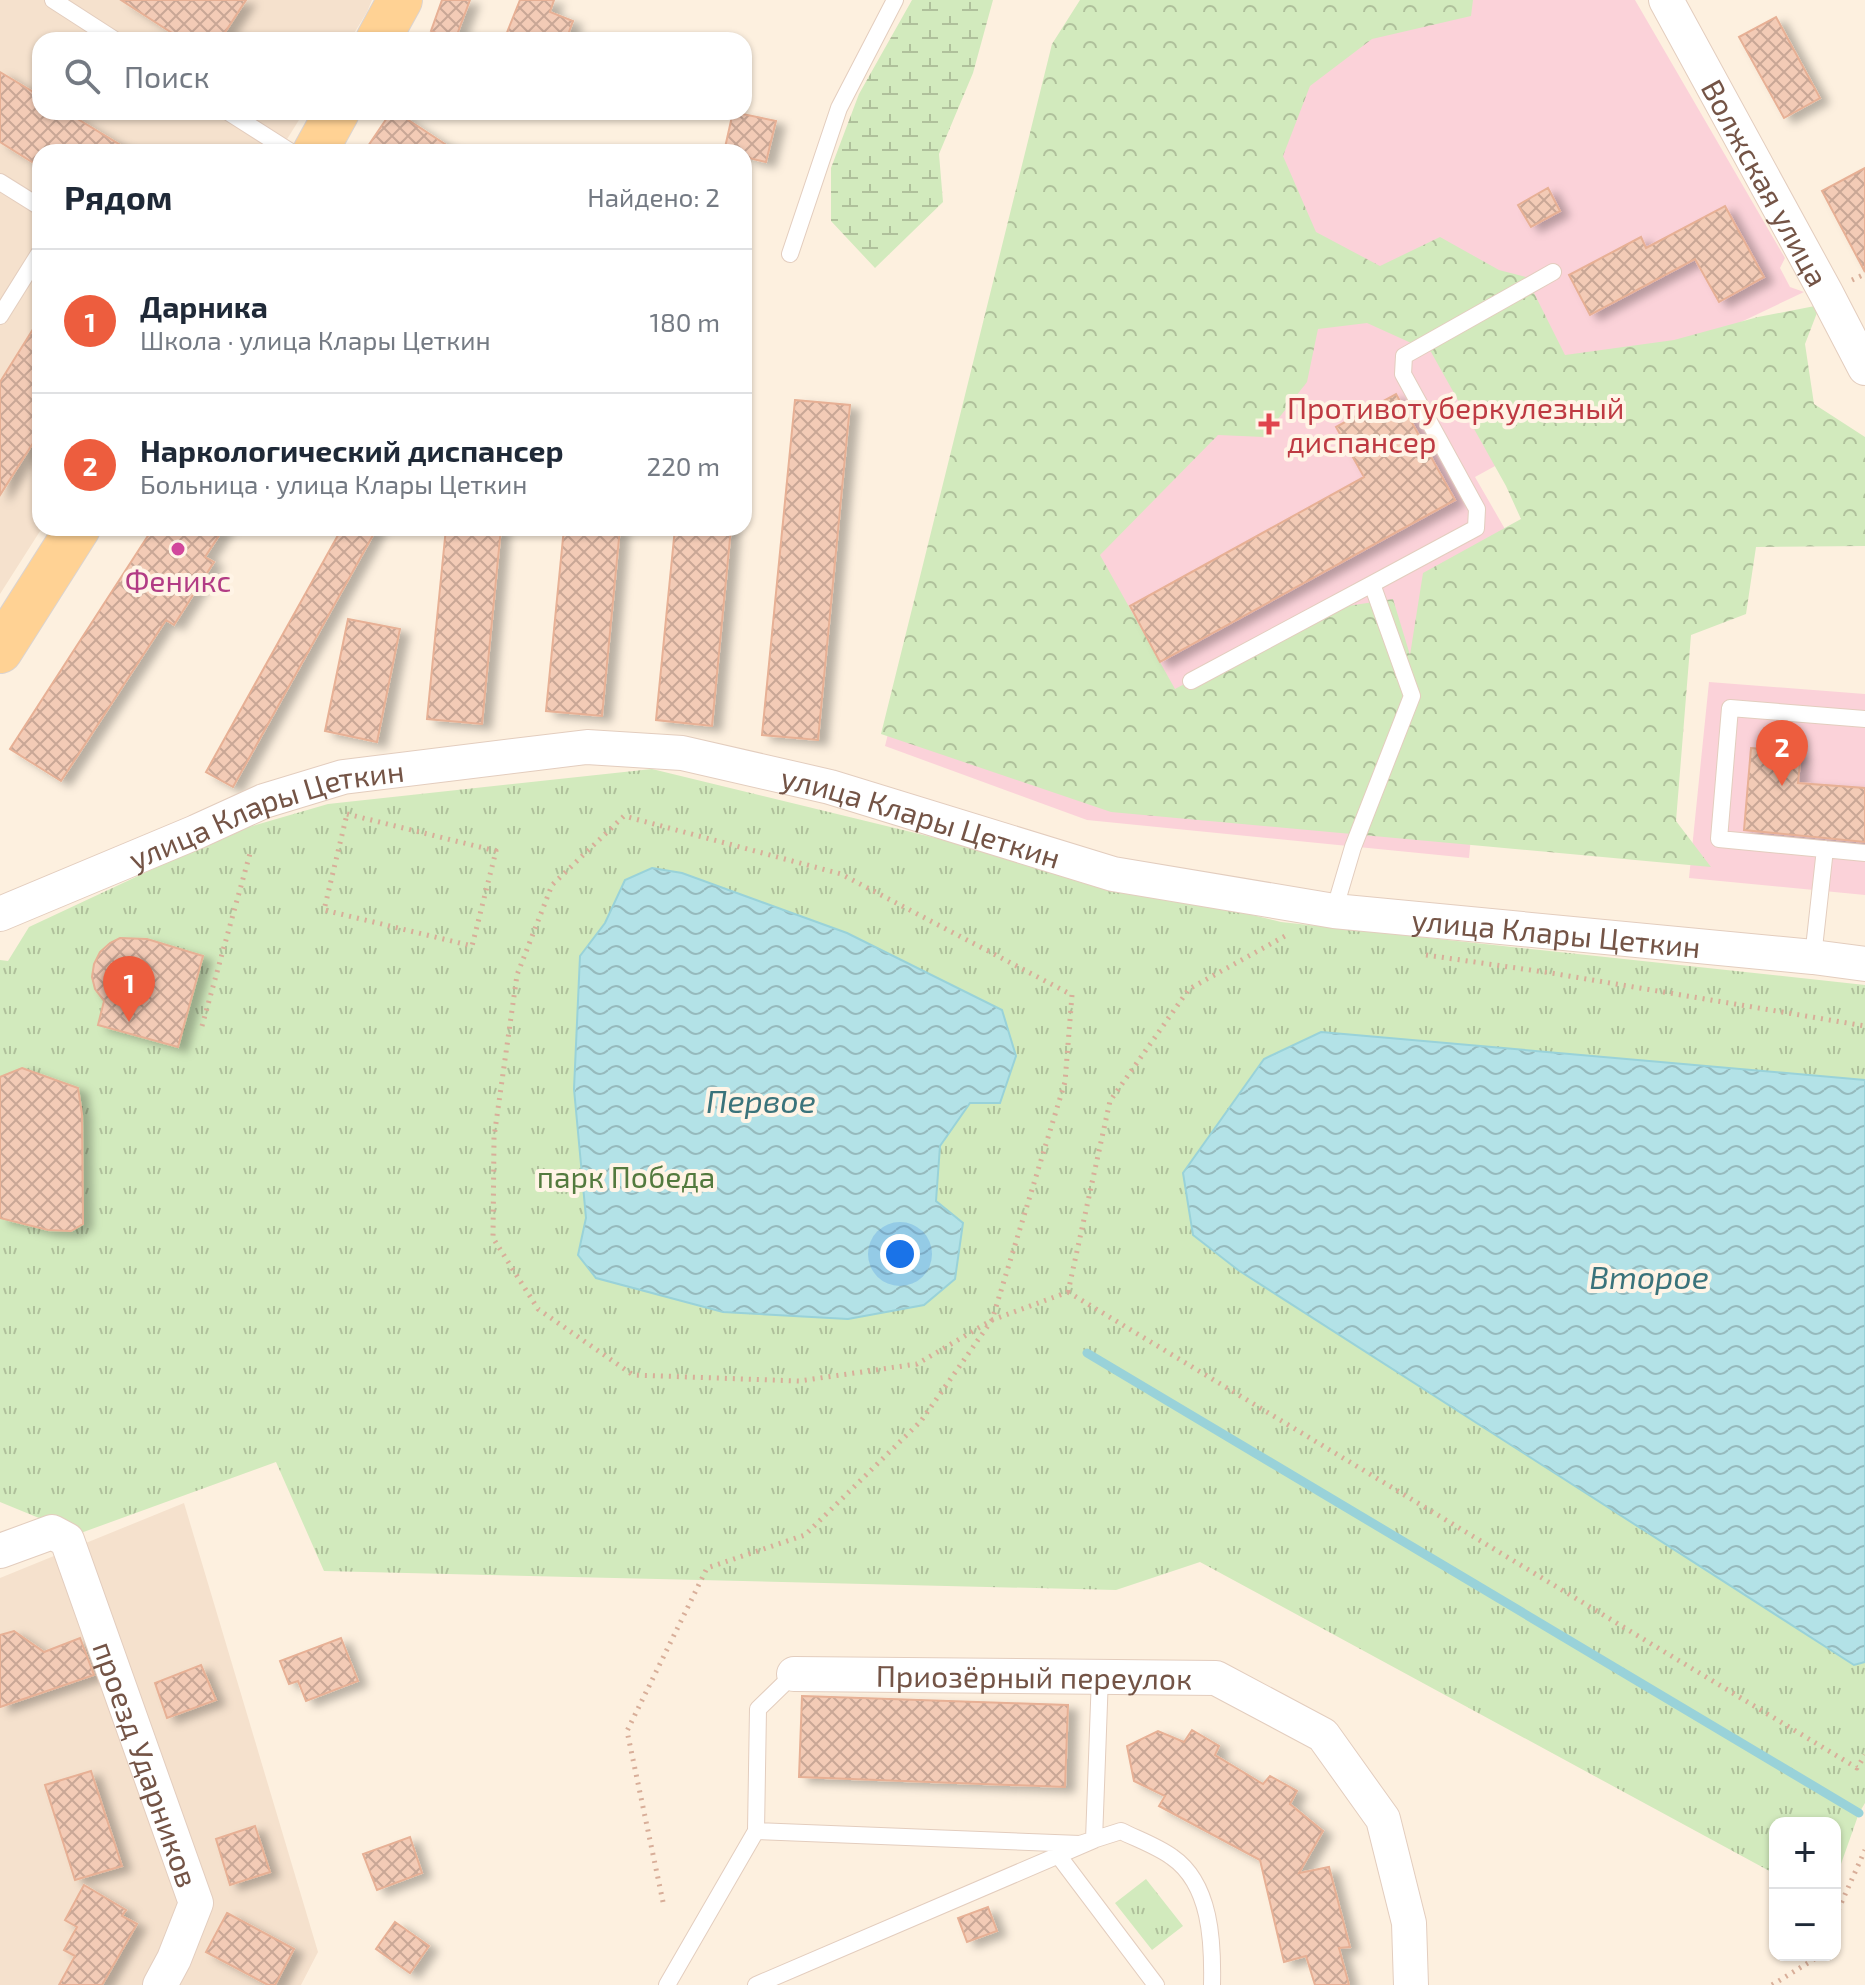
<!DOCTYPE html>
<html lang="ru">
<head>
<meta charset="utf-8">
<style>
  :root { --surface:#fff; --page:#f2f2f3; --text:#1f2937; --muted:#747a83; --line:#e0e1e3; --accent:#ed5d3e }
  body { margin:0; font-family:"Exo 2",sans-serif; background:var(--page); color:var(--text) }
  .controls { position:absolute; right:24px; bottom:24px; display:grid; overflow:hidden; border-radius:16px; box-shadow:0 2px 6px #0004 }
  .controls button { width:72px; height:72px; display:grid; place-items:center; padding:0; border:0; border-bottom:2px solid var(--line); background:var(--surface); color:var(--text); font:40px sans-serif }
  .you { position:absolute; left:900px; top:1254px; width:28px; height:28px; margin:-20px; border:6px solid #fff; border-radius:50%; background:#1a73e8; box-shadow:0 0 0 12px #1a73e833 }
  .badge { display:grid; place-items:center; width:52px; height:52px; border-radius:50%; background:var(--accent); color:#fff; font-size:26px; font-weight:700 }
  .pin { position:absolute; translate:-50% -66px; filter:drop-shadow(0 2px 4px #0008) }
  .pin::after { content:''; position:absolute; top:42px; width:28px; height:24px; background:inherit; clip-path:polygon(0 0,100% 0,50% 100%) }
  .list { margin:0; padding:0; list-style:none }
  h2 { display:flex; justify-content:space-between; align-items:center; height:104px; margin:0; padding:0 32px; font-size:34px }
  h2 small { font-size:26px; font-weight:400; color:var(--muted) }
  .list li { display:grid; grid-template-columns:52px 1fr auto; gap:24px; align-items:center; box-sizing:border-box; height:144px; padding:0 32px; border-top:2px solid var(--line) }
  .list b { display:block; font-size:30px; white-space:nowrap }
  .list p { margin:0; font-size:26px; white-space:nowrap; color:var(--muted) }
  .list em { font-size:26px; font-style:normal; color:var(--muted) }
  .icon { flex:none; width:44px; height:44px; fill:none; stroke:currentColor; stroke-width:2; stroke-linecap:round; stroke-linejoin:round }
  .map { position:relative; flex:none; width:1865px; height:1985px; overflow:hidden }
  .search { position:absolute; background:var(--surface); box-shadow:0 2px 6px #0004; left:32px; top:32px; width:720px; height:88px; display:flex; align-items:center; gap:20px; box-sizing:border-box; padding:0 28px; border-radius:24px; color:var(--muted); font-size:30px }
  .panel { position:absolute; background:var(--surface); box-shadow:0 2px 6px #0004; left:32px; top:144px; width:720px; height:392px; border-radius:24px }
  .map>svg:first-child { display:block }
</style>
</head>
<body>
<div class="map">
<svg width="1865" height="1985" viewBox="0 0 1865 1985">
  <defs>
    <pattern id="forest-crowns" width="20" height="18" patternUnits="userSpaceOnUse" patternTransform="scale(2)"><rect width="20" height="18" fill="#d2eabd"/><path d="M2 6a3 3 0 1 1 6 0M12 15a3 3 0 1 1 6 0" fill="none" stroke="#afc09b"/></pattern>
    <pattern id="wetland-marsh" width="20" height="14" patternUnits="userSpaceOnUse" patternTransform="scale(2)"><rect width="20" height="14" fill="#d2eabd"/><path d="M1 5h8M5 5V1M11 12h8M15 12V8" fill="none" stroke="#afc09b"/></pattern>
    <pattern id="park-tufts" width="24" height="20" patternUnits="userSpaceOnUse" patternTransform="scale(2)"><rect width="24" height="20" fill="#d2eabd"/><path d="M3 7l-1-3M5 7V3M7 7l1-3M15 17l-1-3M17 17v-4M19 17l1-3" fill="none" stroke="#afc09b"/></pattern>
    <pattern id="water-waves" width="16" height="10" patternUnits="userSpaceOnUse" patternTransform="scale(2)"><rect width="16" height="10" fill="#b3e2e7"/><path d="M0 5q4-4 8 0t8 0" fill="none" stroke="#96babd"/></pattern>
    <pattern id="building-cross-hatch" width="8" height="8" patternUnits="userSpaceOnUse" patternTransform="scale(2)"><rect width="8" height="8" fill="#f3cbb6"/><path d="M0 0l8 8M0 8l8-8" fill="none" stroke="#c9a796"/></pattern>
    <filter id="shadow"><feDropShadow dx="9" dy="5" stdDeviation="4" flood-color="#0004"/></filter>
  </defs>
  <rect width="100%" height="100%" fill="#fdf0df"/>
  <path fill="#f5e1cd" d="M 0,0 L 372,0 L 367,12 L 350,40 L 40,40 L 40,112 L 304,112 L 279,152 L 40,152 L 40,528 L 42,528 L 0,594 Z
    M 184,1503 L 318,1952 L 301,1985 L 0,1985 L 0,1578 Z"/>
  <path fill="#fbd2d9" d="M 1087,0 L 1635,0 L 1785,258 L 1780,268 L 1790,287 L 1804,292 L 1665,358 L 1670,370 L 1475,477 L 1513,543 L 1498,553 L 1469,858 L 1087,820 L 885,746 L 1059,45 Z
    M 1709,682 L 1865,694 L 1865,895 L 1689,878 Z"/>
  <path fill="url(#forest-crowns)" fill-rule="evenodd" d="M 1080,0 L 1473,0 L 1471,16 L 1372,39 L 1310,86 L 1283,156 L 1316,232 L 1380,266 L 1440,237 L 1499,270 L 1526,277 L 1565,355 L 1674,340 L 1758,317 L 1820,305 L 1805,344 L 1814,404 L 1865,437 L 1865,546 L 1756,547 L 1746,614 L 1691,635 L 1676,821 L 1711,867 L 1111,812 L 881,734 L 1052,44 ZM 1367,323 L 1431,352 L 1506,486 L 1521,519 L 1423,573 L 1410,655 L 1393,599 L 1322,610 L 1175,689 L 1100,555 L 1218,435 L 1264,437 L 1307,382 L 1318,329 Z"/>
  <path fill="url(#wetland-marsh)" d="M 912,0 L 993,0 L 973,73 L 939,154 L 943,202 L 875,268 L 831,221 L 831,168 L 859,94 Z"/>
  <path fill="url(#park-tufts)" d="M 652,769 L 1281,922 L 1865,985 L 1865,1803 L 1859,1813 L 1835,1881 L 1835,1823 L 1775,1823 L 1775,1874 L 1200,1562 L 1116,1590 L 324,1571 L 276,1462 L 78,1534 L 0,1502 L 0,960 L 8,961 L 29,927 L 232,832 L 328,804 Z
    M 1146,1879 L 1183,1926 L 1152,1950 L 1115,1903 Z"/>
  <path fill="url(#water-waves)" stroke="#99d2d9" stroke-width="2" d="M 652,868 L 682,873 L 847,933 L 1002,1010 L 1016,1056 L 1000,1103 L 970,1103 L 940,1146 L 936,1201 L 963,1223 L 955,1279 L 924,1305 L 848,1319 L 723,1312 L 596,1278 L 578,1255 L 586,1218 L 574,1089 L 580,956 L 605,923 L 625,880 Z
    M 1321,1032 L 1865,1080 L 1865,1662 L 1854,1665 L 1238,1270 L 1193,1235 L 1183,1173 L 1264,1059 Z"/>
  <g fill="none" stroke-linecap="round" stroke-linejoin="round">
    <path stroke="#99d2d9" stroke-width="9" d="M 1087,1353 L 1859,1813"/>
  </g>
  <path fill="url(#building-cross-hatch)" stroke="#e7b095" stroke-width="2" filter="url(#shadow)" d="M 121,0 L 246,0 L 220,40 L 183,40 Z
    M 442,0 L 470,0 L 455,40 L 431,31 Z
    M 520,0 L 554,0 L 550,12 L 573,21 L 566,40 L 504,40 Z
    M 1776,17 L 1820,98 L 1784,118 L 1739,37 Z
    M 0,72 L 40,96 L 40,112 L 66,112 L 132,152 L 40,152 L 40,167 L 0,142 Z
    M 391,112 L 396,112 L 457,152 L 364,152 Z
    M 733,112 L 776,121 L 766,162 L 744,157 L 744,152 L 724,152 Z
    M 1865,168 L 1865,272 L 1822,191 Z
    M 1548,188 L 1560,211 L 1531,227 L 1518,205 Z
    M 1725,206 L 1764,277 L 1719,302 L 1695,259 L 1590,315 L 1569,275 L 1641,237 L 1646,248 Z
    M 40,318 L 40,432 L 0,495 L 0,382 Z
    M 1396,394 L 1455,500 L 1160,662 L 1130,606 L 1364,477 L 1336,427 Z
    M 795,400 L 850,405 L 818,740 L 762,735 Z
    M 153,528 L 224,528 L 205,557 L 214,562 L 174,625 L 166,620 L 61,781 L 10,749 Z
    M 342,528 L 377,528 L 233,787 L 206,772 Z
    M 446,528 L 501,528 L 482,724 L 427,719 Z
    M 564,528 L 620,528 L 602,716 L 546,711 Z
    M 675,528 L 731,528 L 712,726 L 656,720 Z
    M 348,619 L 400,629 L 377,742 L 325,731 Z
    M 1751,748 L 1801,752 L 1798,783 L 1865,788 L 1865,842 L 1744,830 Z
    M 120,938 L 147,939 L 203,956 L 178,1047 L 98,1025 L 104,1001 L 95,989 L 92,977 L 94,964 L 100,952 L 110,943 Z
    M 22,1068 L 78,1088 L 82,1114 L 83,1224 L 71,1231 L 48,1230 L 0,1218 L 0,1077 Z
    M 14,1631 L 44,1652 L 80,1638 L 94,1675 L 0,1707 L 0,1635 Z
    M 341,1638 L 358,1681 L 306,1701 L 298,1681 L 289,1684 L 280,1661 Z
    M 201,1665 L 216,1700 L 167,1718 L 155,1683 Z
    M 802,1696 L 1068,1705 L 1065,1787 L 799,1777 Z
    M 1192,1730 L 1219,1746 L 1215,1755 L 1263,1784 L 1270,1776 L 1297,1791 L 1290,1804 L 1323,1831 L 1299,1873 L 1329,1867 L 1350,1947 L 1339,1948 L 1349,1985 L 1315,1985 L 1306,1956 L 1284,1962 L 1260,1860 L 1159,1806 L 1165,1796 L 1134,1781 L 1127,1746 L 1158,1731 L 1184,1742 Z
    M 91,1771 L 122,1866 L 75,1880 L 45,1785 Z
    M 255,1826 L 270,1872 L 230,1885 L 216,1839 Z
    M 410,1837 L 422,1873 L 377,1890 L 363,1854 Z
    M 84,1885 L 126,1910 L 122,1916 L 137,1924 L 102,1985 L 59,1985 L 75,1956 L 64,1950 L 77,1927 L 65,1920 Z
    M 988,1907 L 997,1931 L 967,1942 L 958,1918 Z
    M 227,1913 L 294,1949 L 275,1985 L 268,1985 L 206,1952 Z
    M 395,1922 L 429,1946 L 410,1973 L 376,1949 Z"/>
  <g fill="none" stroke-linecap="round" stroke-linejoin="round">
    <defs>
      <path id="service" d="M 53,0 L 115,40
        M 228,112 L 291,152
        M 0,182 L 40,207
        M 790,254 L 839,108 L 895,0
        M 0,316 L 40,252
        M 1191,681 L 1372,584
        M 1865,719 L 1730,708 L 1719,839 L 1865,853
        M 1334,911 L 1353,847 L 1412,696 L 1372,584 L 1476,528 L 1477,509 L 1403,374 L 1404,356 L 1553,272
        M 1813,957 L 1825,849
        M 756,1831 L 1080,1844 L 1121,1831 C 1137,1839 1157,1846 1172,1857 C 1211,1884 1213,1942 1212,1985
        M 1058,1855 L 1156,1985
        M 667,1985 L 756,1831 L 758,1709 L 794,1674
        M 756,1985 L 1094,1840 L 1100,1676"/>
      <g id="minor">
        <path id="s1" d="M 1666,0 L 1826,293 L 1865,368"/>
        <path id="s2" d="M 0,914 L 196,832 L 264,801 L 343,777 L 587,747 L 682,753 L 830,787 L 1113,874 L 1334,911 L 1813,957 L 1865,964"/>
        <path id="s3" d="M 0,1551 L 52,1532 L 67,1540 L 196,1903 L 174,1959 L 160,1985"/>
        <path id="s4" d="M 794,1674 L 1216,1678 L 1323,1735 L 1383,1819 L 1409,1923 L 1411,1985"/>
      </g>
      <path id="primary" d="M 378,40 L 400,0
        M 315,152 L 337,112
        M 0,651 L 78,528"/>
    </defs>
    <use href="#service" stroke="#e3cdbe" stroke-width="18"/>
    <use href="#minor" stroke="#e3cdbe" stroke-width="36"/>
    <use href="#primary" stroke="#dbd3cf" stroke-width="46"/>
    <path stroke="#d8ae99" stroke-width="5" stroke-dasharray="2 6" stroke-linecap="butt" d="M 1852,280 L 1865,274
      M 347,814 L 496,851 L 472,946 L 324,910 Z
      M 1426,955 L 1551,973 L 1865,1026
      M 202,1026 L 251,850
      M 1068,1292 L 1110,1101 L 1189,989 L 1285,936
      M 1068,1292 L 1857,1768 L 1865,1755
      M 663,1902 L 627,1731 L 707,1568 L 805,1535 L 921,1421 L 992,1320 L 1065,1082 L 1072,995 L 841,874 L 624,816 L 552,885 L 517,975 L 494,1137 L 493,1238 L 538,1309 L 633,1375 L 799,1381 L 917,1364 L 992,1320 L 1068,1292
      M 1835,1917 L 1865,1850
      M 1772,1985 L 1816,1958 L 1818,1955"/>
    <use href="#service" stroke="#fff" stroke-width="16"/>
    <use href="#minor" stroke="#fff" stroke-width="34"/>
    <use href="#primary" stroke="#ffd294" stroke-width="44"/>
  </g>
  <path fill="#e0444e" stroke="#fff4e6" stroke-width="3" d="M1265 412h8v8h8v8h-8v8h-8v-8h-8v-8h8z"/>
  <circle fill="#d1479c" stroke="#fff4e6" stroke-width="3" cx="178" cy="549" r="8"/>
  <g text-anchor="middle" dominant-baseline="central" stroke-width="8" stroke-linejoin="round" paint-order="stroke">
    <g font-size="30" fill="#745446" stroke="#fff4e6">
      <text stroke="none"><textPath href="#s1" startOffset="208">Волжская улица</textPath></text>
      <text stroke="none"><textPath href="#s2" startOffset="286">улица Клары Цеткин</textPath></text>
      <text stroke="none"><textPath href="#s2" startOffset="958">улица Клары Цеткин</textPath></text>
      <text stroke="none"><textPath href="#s2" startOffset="1606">улица Клары Цеткин</textPath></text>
      <text stroke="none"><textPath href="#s4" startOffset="240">Приозёрный переулок</textPath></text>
      <text stroke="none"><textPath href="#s3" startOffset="310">проезд Ударников</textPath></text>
    </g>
    <g font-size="30" fill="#be3a42" stroke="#fff4e6" text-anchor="start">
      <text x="1287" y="407">Противотуберкулезный<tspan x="1287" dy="34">диспансер</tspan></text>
    </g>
    <g font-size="30" fill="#b23c85" stroke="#fff4e6">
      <text x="178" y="580">Феникс</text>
    </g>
    <g font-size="30" fill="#537a3e" stroke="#fff4e6">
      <text x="626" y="1176">парк Победa</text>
    </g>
    <g font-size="32" font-style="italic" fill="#3a737b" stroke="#fff4e6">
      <text x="761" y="1100">Первое</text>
      <text x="1649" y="1276">Второе</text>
    </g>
  </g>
</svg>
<div class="controls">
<button>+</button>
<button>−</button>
</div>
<div class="you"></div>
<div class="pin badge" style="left:129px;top:1022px">1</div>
<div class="pin badge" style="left:1782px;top:786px">2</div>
<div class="search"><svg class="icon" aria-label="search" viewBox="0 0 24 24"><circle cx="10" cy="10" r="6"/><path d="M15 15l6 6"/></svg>Поиск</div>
<section class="panel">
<h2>Рядом<small>Найдено: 2</small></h2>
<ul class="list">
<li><span class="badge">1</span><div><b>Дарника</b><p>Школа · улица Клары Цеткин</p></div><em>180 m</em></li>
<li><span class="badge">2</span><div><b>Наркологический диспансер</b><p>Больница · улица Клары Цеткин</p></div><em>220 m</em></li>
</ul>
</section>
</div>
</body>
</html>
